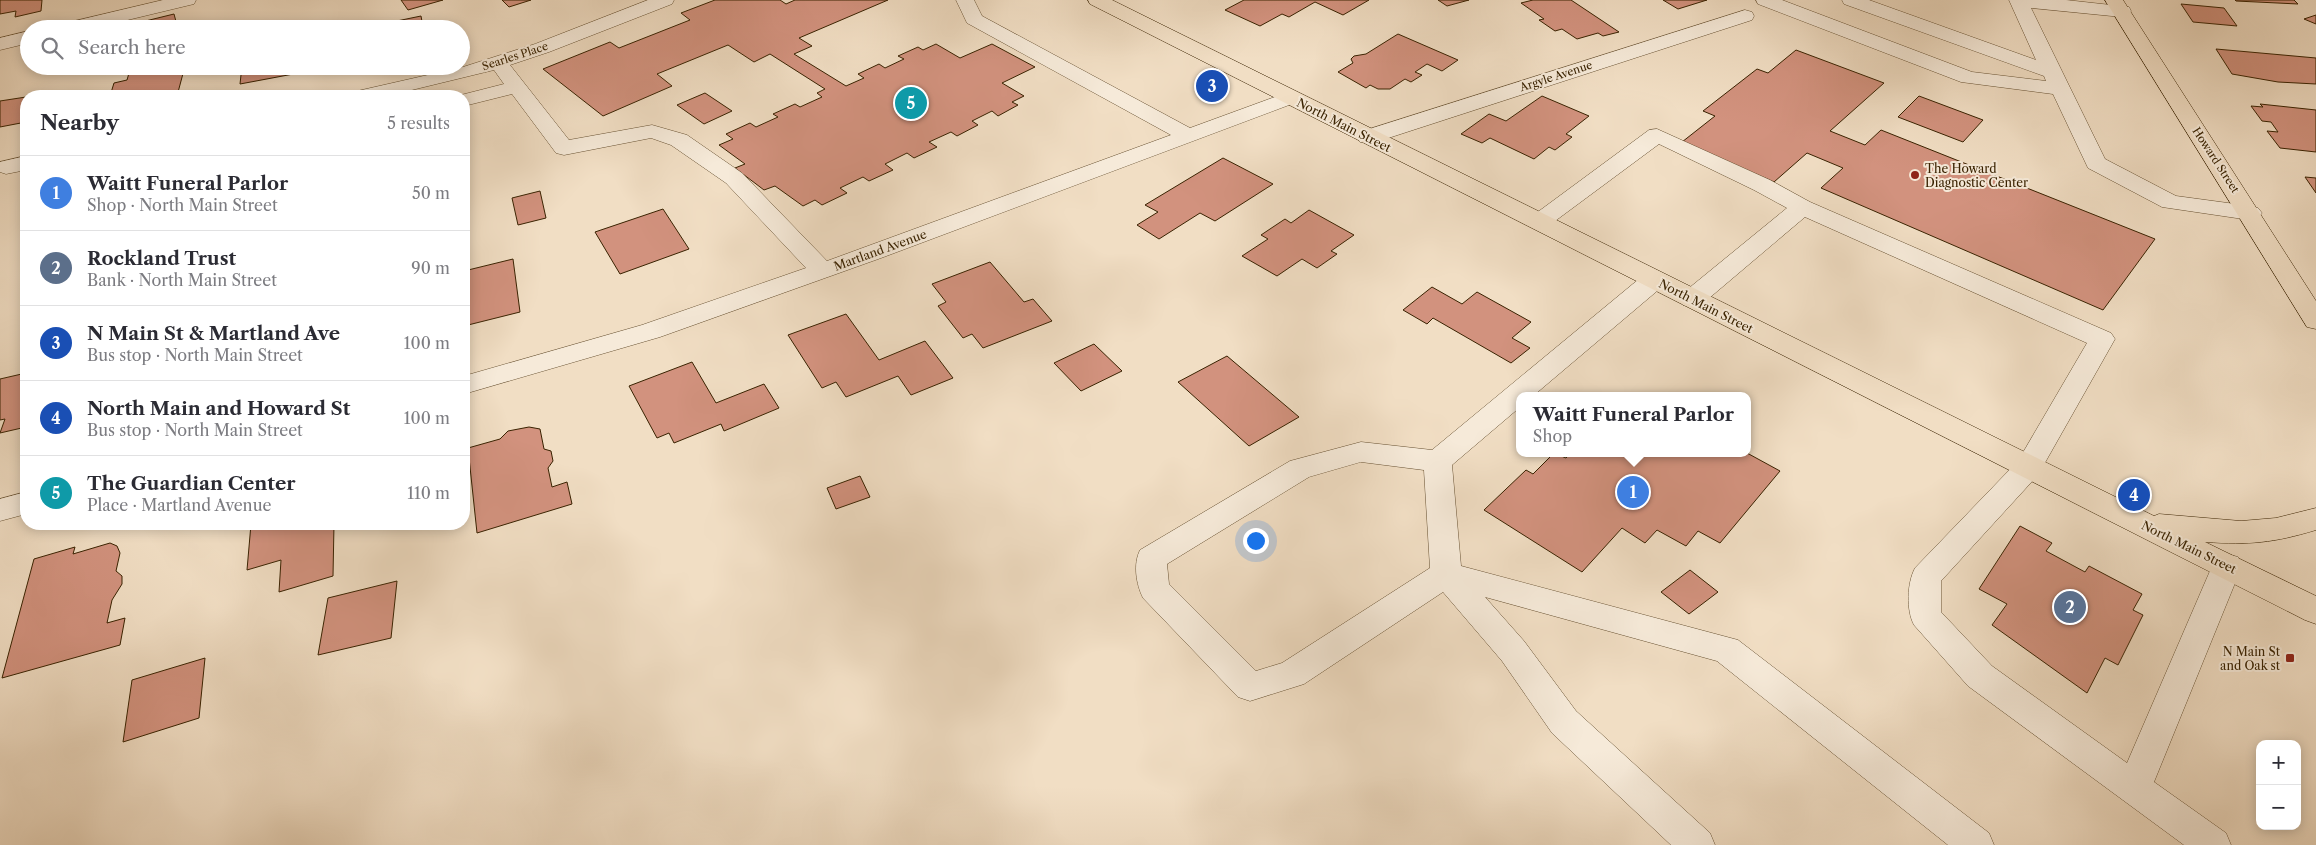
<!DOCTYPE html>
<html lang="en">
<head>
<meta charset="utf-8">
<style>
  :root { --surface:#fff; --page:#f2f2f3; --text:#2b2b33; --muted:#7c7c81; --line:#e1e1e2; --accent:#2563eb }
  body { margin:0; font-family:"Libre Caslon Text",serif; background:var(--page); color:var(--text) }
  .controls { position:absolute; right:15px; bottom:15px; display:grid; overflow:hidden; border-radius:10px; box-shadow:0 2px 12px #0003 }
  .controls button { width:45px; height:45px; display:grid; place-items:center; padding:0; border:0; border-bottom:1px solid var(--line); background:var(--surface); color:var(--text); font:25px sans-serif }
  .you { position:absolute; left:1255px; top:540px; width:18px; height:18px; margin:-12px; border:4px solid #fff; border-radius:50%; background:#1a73e8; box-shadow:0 0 0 8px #1a73e833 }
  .badge { display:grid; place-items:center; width:32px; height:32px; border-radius:50%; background:var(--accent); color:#fff; font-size:16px; font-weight:700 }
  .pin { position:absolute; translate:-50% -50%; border:2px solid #fff; box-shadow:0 1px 5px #0006 }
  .popup { position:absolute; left:1516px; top:392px; width:235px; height:65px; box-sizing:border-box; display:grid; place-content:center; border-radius:10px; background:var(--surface); filter:drop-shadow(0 1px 4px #0005); font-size:16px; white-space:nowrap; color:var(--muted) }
  .popup b { font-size:19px; color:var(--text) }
  .popup::after { content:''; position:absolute; left:50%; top:100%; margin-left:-10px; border:10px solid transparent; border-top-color:var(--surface) }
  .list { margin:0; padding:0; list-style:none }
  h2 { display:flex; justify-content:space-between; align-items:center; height:65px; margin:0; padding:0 20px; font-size:21px }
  h2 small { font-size:16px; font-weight:400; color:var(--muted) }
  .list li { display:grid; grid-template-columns:32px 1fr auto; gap:15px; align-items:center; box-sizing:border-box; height:75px; padding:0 20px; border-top:1px solid var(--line) }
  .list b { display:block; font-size:19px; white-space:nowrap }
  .list p { margin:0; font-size:16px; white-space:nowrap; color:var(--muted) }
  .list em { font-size:16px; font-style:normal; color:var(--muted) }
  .icon { flex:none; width:28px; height:28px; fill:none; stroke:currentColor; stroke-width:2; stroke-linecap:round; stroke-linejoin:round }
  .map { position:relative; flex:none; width:2316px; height:845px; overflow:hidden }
  .search { position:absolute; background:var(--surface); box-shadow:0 2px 12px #0003; left:20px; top:20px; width:450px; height:55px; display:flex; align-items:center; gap:12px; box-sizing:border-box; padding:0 18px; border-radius:28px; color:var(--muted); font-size:19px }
  .panel { position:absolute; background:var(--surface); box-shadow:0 2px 12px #0003; left:20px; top:90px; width:450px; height:440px; border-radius:20px }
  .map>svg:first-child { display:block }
</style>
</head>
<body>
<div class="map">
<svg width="2316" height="845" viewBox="0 0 2316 845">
  <rect width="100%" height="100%" fill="#f1dec4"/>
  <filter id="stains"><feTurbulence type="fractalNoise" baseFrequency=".004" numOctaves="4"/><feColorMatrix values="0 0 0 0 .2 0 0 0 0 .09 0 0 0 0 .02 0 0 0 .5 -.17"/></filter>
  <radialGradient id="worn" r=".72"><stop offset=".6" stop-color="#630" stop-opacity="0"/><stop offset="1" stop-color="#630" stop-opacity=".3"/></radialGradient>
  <path fill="#d2927e" stroke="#392201" d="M 0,0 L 42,0 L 41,11 L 15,17 L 16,11 L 0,14 Z
    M 401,0 L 443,0 L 408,10 Z
    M 502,0 L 531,0 L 509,7 Z
    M 715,0 L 780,0 L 786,4 L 795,0 L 888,0 L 799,38 L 812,46 L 794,54 L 846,86 L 864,78 L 858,74 L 879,64 L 885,68 L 904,59 L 898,56 L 918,47 L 923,50 L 936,44 L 960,58 L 992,44 L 1035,67 L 1002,83 L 1024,96 L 1012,102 L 1018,105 L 998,116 L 992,111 L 972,121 L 978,125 L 957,136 L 951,132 L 929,142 L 937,147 L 914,158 L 907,153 L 885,164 L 893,170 L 869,181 L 863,177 L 840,188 L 847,193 L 822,205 L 815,200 L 803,206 L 775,186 L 764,190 L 735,168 L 745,164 L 719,145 L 733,139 L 726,134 L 750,123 L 756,127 L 778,117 L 773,114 L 795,104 L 800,107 L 822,97 L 817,93 L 825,89 L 770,54 L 754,62 L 728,45 L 657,74 L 672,86 L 603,116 L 543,69 L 610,42 L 619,48 L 690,20 L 681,13 Z
    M 1244,0 L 1369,0 L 1343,15 L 1315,2 L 1289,17 L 1282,14 L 1260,26 L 1225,10 Z
    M 1438,0 L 1469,0 L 1447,6 Z
    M 1533,0 L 1571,0 L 1619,32 L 1603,36 L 1598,33 L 1577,39 L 1562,29 L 1555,31 L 1539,20 L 1544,19 L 1521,3 Z
    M 1663,0 L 1707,0 L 1678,9 Z
    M 2235,0 L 2294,0 L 2298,4 L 2236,1 Z
    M 2181,4 L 2224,8 L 2237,26 L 2193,22 Z
    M 174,14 L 178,29 L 121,29 L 121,27 Z
    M 2316,15 L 2316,24 L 2304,19 Z
    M 421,16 L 423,27 L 382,29 L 393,26 L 392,22 Z
    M 1398,34 L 1458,60 L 1442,71 L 1427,64 L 1415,72 L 1422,75 L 1411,82 L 1405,79 L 1390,89 L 1378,89 L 1370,85 L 1366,88 L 1338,72 L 1353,63 L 1351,59 L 1354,56 L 1366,54 Z
    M 2216,49 L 2316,58 L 2316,84 L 2278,82 L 2232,74 Z
    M 1796,50 L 1884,83 L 1830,131 L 1865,145 L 1881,130 L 2155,239 L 2103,310 L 1821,188 L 1843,168 L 1807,153 L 1774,182 L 1682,142 L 1715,116 L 1703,111 L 1757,69 L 1768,73 Z
    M 131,66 L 185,66 L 177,96 L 110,96 L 114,83 L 127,80 Z
    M 242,66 L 304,66 L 304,72 L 240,84 Z
    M 55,92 L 53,96 L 28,96 Z
    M 705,93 L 732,111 L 704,124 L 677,105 Z
    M 1542,96 L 1589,116 L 1566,134 L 1572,137 L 1555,150 L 1549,147 L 1534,159 L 1490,138 L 1482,143 L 1461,134 L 1489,114 L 1506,121 Z
    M 1919,96 L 1983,120 L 1963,142 L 1898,117 Z
    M 26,97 L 26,122 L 0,127 L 0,101 Z
    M 2260,104 L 2316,110 L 2316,152 L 2280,148 L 2267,131 L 2278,132 L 2271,122 L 2262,121 L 2251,106 L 2263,107 Z
    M 1223,158 L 1273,184 L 1215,221 L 1200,213 L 1159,239 L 1137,225 L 1158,212 L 1145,205 Z
    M 2305,177 L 2316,178 L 2316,193 Z
    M 540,191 L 546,218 L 518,225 L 512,198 Z
    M 663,209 L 689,249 L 620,274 L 595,232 Z
    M 1309,210 L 1354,235 L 1331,251 L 1337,254 L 1317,268 L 1302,259 L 1277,276 L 1242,256 L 1268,239 L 1261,235 L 1285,219 L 1291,223 Z
    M 513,259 L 520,312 L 464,326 L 464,271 Z
    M 990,262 L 1024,302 L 1033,299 L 1052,321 L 983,348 L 972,334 L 963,338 L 938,306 L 946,302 L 932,284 Z
    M 1432,287 L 1462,304 L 1477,292 L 1531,322 L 1512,338 L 1530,348 L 1511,363 L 1433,318 L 1427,324 L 1403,310 Z
    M 846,314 L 879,360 L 925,341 L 953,378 L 911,395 L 898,376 L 846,397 L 836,382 L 822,388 L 788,335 Z
    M 1094,344 L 1122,371 L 1081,391 L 1054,363 Z
    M 1227,356 L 1299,417 L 1249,446 L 1178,382 Z
    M 692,362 L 716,403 L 764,384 L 779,408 L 724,431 L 721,424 L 674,443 L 669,433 L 657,438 L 629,386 Z
    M 26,373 L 26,427 L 0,433 L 5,419 L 0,420 L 0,379 Z
    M 529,427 L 540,429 L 544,449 L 551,451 L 553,461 L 548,468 L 552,487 L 567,482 L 572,504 L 477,533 L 468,448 L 500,439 L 508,431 Z
    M 1554,453 L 1566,458 L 1571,453 L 1747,453 L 1780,471 L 1720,543 L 1698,531 L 1686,546 L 1657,530 L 1645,543 L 1622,528 L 1582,572 L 1484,510 L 1526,470 L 1533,474 Z
    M 860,476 L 870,497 L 836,509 L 827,488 Z
    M 251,524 L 334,524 L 333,576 L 279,592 L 281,560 L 247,570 Z
    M 2020,526 L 2052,543 L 2046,551 L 2085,572 L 2089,566 L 2142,594 L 2133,610 L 2143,615 L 2118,665 L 2105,658 L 2087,693 L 1992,625 L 2007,604 L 1979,589 Z
    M 110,543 L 117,546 L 120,553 L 116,571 L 122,576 L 122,584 L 112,600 L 107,623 L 125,618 L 120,645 L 2,678 L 34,559 L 75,547 L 73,554 Z
    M 1690,570 L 1718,592 L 1689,614 L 1661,592 Z
    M 397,581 L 391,638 L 318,655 L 328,598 Z
    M 205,658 L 199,718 L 123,742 L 132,680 Z"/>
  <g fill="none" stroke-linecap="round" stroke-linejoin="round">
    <defs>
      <path id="minor" d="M 163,0 L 196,0 L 194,4 L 90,29 L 56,29 L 58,25 Z
        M 648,0 L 674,0 L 672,4 L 549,52 L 510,65 L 569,140 L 652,125 L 687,135 L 742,173 L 827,261 L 1171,135 L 967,23 L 956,0 L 974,0 L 982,16 L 1190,128 L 1283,94 L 1290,92 L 1297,94 L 1300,98 L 1297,102 L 881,258 L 660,337 L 464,394 L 464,376 L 642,325 L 806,268 L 726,183 L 671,145 L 651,138 L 564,155 L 556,153 L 512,94 L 464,106 L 464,96 L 457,96 L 504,84 L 494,70 L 387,96 L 350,96 L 353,92 L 463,67 L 535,44 Z
        M 1756,0 L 1782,0 L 1972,72 L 2046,81 L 2044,76 L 1844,4 L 1842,0 L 1869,0 L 2036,60 L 2009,0 L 2066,0 L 2129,7 L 2131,11 L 2129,15 L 2122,17 L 2031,8 L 2105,159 L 2176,196 L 2250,206 L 2258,208 L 2262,213 L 2258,218 L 2250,220 L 2162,207 L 2088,168 L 2053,94 L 1961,82 L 1758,4 Z
        M 1745,10 L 1752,12 L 1754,16 L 1752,20 L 1376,142 L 1368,143 L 1360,142 L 1357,137 L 1360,132 Z
        M 29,31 L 29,43 L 0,50 L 0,38 Z
        M 1657,129 L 1770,180 L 1810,202 L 2111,333 L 2115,339 L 2038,475 L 1941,581 L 1941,612 L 1992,666 L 2127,763 L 2216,557 L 2227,554 L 2238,557 L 2242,566 L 2154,782 L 2226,833 L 2231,845 L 2184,845 L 1968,686 L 1914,625 C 1906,610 1907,583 1915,568 L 2018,461 L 2087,343 L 1805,217 L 1701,305 L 1692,307 L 1683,305 L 1680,299 L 1683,293 L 1787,208 L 1754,190 L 1659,144 L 1547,227 L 1539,229 L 1531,227 L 1527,222 L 1531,217 L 1649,130 Z
        M 26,156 L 26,170 L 6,174 L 0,172 L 0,162 Z
        M 1654,272 L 1663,274 L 1666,280 L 1663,286 L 1533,396 L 1519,396 L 1519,408 L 1452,465 L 1461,566 L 1738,640 L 1989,833 L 1994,845 L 1948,845 L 1717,661 L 1485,597 L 1524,641 L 1576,711 L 1710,833 L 1715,845 L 1671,845 L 1552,733 L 1502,661 L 1443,592 L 1304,684 L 1250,701 L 1238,697 L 1143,598 C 1136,584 1133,564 1140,550 L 1290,461 L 1361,442 L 1432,450 L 1645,274 ZM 1361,462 L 1424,470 L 1430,568 L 1282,663 L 1256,671 L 1169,584 L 1167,564 L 1309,477 Z
        M 26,492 L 26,514 L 0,521 L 0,499 Z"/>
      <path id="major" d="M 1088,0 L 1112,0 L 2154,516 L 2159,514 L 2241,521 L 2276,518 L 2316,508 L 2316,530 C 2273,543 2250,545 2205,542 L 2316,596 L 2316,624 L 2305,620 L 1090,4 Z
        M 2105,0 L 2123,0 L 2316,301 L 2316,329 L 2307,327 Z"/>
    </defs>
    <use href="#minor" stroke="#675132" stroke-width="1"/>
    <use href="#major" stroke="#392201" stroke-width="1"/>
    <use href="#minor" fill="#f6ead9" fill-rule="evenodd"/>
    <use href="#major" fill="#f1dec4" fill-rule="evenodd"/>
  </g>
  <g fill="#8f2418" stroke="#f6ead9" stroke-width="2">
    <circle cx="1915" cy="175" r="5"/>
    <rect x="2285" y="653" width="10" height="10" rx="2.5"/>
  </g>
  <g text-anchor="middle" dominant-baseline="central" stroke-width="4" stroke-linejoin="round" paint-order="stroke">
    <g font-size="11" fill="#392201" stroke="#f6ead9">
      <text transform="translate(515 56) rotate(-18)">Searles Place</text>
      <text transform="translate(1556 76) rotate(-18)">Argyle Avenue</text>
      <text transform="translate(2216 160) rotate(57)">Howard Street</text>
    </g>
    <g font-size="12" fill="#392201" stroke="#f6ead9">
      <text transform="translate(1344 125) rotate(27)">North Main Street</text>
      <text transform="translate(880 250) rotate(-20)">Martland Avenue</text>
      <text transform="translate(1706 306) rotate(27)">North Main Street</text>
      <text transform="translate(2189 547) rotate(26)">North Main Street</text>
    </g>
    <g font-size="12" fill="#392201" stroke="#f6ead9" text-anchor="start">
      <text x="1925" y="168">The Howard<tspan x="1925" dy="14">Diagnostic Center</tspan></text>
      <text x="2280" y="651" text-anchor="end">N Main St<tspan x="2280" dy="14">and Oak st</tspan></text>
    </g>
  </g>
  <rect width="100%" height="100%" filter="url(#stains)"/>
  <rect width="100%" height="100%" fill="url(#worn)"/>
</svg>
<div class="controls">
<button>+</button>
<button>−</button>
</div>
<div class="you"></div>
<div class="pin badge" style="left:1633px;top:492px;background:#3f7fe0">1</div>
<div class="popup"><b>Waitt Funeral Parlor</b>Shop</div>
<div class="pin badge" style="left:2070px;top:607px;background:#5c6f8a">2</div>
<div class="pin badge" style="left:1212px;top:86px;background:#1a4fb4">3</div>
<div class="pin badge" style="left:2134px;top:495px;background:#1a4fb4">4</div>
<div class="pin badge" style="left:911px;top:103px;background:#0f9aa8">5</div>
<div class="search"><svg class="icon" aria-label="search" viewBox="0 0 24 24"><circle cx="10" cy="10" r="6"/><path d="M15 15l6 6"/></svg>Search here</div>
<section class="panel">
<h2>Nearby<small>5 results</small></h2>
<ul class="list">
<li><span class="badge" style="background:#3f7fe0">1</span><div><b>Waitt Funeral Parlor</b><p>Shop · North Main Street</p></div><em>50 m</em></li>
<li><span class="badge" style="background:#5c6f8a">2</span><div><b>Rockland Trust</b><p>Bank · North Main Street</p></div><em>90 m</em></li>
<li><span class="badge" style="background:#1a4fb4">3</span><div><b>N Main St &amp; Martland Ave</b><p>Bus stop · North Main Street</p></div><em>100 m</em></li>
<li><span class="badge" style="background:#1a4fb4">4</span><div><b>North Main and Howard St</b><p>Bus stop · North Main Street</p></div><em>100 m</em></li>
<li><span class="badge" style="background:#0f9aa8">5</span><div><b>The Guardian Center</b><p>Place · Martland Avenue</p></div><em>110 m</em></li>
</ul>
</section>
</div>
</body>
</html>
